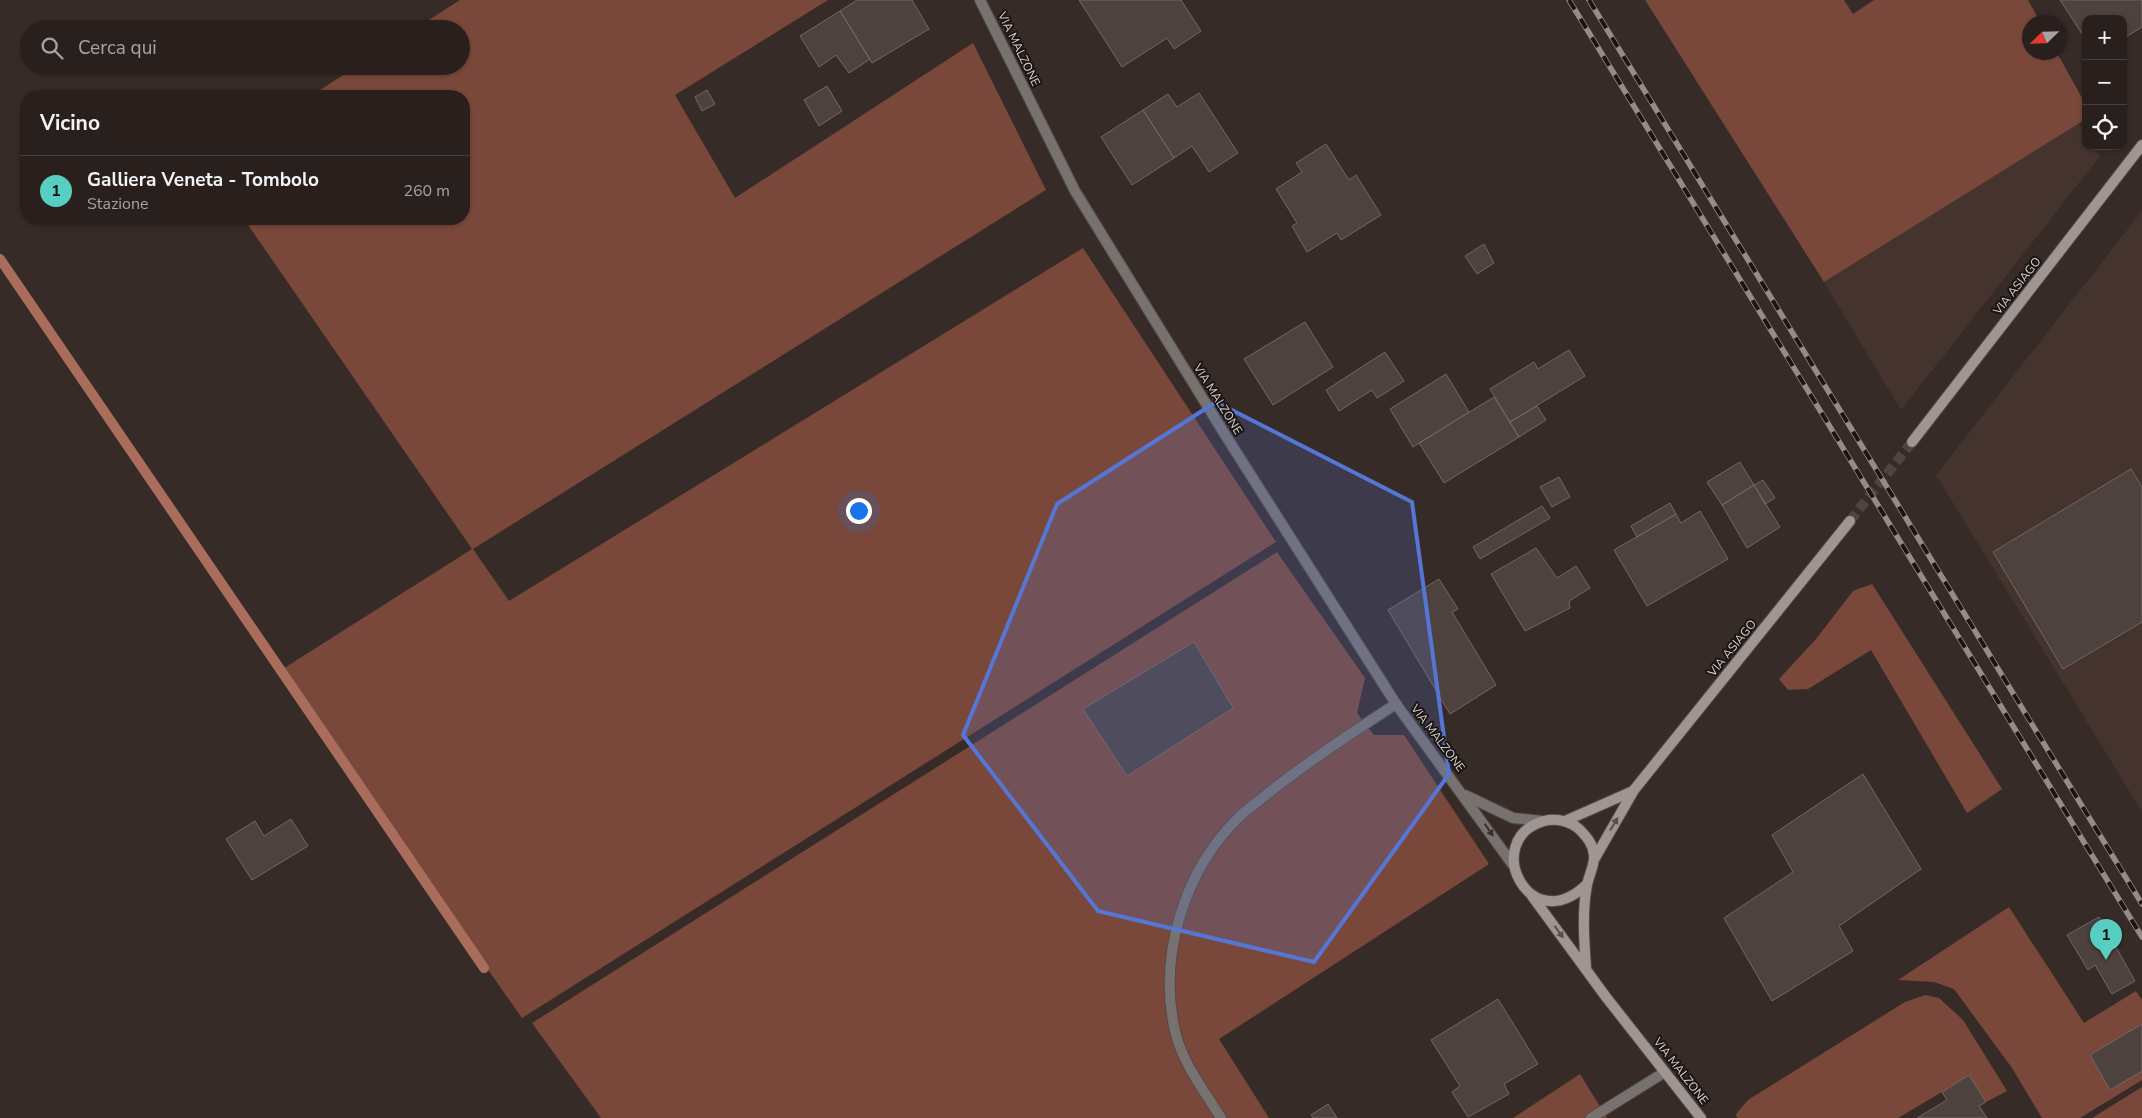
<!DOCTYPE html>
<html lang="it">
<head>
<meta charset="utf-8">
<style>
  :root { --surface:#29201e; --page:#312827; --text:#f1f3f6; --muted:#a5a3a4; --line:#453e3c; --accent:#57cec2 }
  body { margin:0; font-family:"Nunito Sans",sans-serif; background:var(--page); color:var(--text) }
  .controls { position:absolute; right:15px; top:15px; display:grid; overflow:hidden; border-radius:10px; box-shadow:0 1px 4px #0004 }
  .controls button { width:45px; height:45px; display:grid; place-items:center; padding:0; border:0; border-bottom:1px solid var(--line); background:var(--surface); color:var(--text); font:25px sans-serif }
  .compass { position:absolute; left:2022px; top:15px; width:45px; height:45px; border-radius:50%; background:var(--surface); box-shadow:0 1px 4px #0004; rotate:247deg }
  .you { position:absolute; left:858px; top:510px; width:18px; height:18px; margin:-12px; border:4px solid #fff; border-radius:50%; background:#1a73e8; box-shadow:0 0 0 8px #1a73e833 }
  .badge { display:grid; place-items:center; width:32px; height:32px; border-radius:50%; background:var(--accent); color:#111; font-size:16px; font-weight:700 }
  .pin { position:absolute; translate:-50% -41px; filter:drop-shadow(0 1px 2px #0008) }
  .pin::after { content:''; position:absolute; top:26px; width:18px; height:15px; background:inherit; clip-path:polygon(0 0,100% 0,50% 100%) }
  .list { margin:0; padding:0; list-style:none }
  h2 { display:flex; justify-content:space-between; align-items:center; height:65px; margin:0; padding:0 20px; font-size:21px }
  h2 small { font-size:16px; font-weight:400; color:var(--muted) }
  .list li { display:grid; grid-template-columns:32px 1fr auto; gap:15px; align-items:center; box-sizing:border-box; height:70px; padding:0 20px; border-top:1px solid var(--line) }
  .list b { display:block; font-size:19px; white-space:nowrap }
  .list p { margin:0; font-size:16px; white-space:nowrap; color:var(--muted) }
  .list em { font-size:16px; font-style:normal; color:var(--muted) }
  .icon { flex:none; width:28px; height:28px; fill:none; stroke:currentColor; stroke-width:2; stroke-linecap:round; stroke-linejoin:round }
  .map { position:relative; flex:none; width:2142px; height:1118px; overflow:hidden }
  .search { position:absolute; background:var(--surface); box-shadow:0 1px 4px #0004; left:20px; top:20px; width:450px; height:55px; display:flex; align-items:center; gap:12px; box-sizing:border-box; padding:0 18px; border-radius:28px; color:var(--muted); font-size:19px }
  .panel { position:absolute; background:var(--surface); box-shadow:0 1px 4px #0004; left:20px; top:90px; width:450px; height:135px; border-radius:20px }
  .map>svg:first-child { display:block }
</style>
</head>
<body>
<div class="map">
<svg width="2142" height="1118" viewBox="0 0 2142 1118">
  <rect width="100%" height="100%" fill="#372b28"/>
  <path fill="#45332e" d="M 2078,122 L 2086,134 L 2086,146 L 2094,146 L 2100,156 L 1901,410 L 1824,282 Z
    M 2142,211 L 2142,812 L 1936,475 Z"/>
  <path fill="#7a483a" d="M 460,0 L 828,0 L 675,95 L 735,198 L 973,43 L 1046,190 L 473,549 L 509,601 L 1083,248 L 1276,542 L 522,1018 L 278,672 L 472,549 L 244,219 L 464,219 L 464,96 L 311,96 L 357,66 L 461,66 L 461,29 L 415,29 Z
    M 1645,0 L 1844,0 L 1853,14 L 1874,0 L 2028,0 L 2040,22 L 2030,22 L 2030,52 L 2057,53 L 2086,105 L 2086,119 L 1824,282 Z
    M 1277,552 L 1365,678 L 1357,713 L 1374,735 L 1404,735 L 1489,864 L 1219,1039 L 1269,1118 L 601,1118 L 532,1023 Z
    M 1872,584 L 2002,789 L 1967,813 L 1871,650 L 1808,689 L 1788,690 L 1779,679 L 1816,639 L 1853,591 Z
    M 2009,907 L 2084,1023 L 2136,991 L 2142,1000 L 2142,1080 L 2080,1118 L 2042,1118 L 2012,1068 L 1954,989 L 1934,982 L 1898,980 Z
    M 1925,995 L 1939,998 L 1963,1020 L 2007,1091 L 1986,1102 L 1969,1076 L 1898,1118 L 1737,1118 L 1736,1114 L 1748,1100 L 1905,1002 Z
    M 1580,1074 L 1607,1118 L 1513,1118 Z
    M 2142,1087 L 2142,1118 L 2092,1118 Z"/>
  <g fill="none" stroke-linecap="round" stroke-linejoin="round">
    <path stroke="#ab6d5b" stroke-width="10" d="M 0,259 L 484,968"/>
  </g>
  <path fill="#4e423f" stroke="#746663" d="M 857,0 L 912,0 L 929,29 L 872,63 L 840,11 Z
    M 1079,0 L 1181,0 L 1201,31 L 1174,49 L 1167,38 L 1122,67 Z
    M 2060,0 L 2142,0 L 2142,27 L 2123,39 L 2123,19 L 2086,19 L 2086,40 Z
    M 840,11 L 870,59 L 849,73 L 836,55 L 819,67 L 800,36 Z
    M 827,86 L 842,111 L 819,126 L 804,100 Z
    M 707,90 L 715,104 L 702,111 L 695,97 Z
    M 1199,93 L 1238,153 L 1209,172 L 1192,146 L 1174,158 L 1143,110 L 1168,94 L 1177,107 Z
    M 1143,110 L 1174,158 L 1132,185 L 1101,137 Z
    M 1326,144 L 1349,180 L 1356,175 L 1381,215 L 1341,240 L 1337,233 L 1307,252 L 1292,226 L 1297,223 L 1276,189 L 1302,172 L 1296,163 Z
    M 1484,244 L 1494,263 L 1477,274 L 1465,256 Z
    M 1305,322 L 1333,367 L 1273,405 L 1244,359 Z
    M 1569,350 L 1585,376 L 1510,422 L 1490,389 L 1534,362 L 1538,369 Z
    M 1385,352 L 1404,381 L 1377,398 L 1372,390 L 1339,411 L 1326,390 Z
    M 1446,374 L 1469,412 L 1413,447 L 1390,409 Z
    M 1494,397 L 1519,437 L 1444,483 L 1419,443 Z
    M 1537,406 L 1546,420 L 1519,437 L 1510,422 Z
    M 1740,462 L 1754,485 L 1722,505 L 1707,482 Z
    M 2131,469 L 2142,487 L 2142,622 L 2063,669 L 1993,552 Z
    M 1559,477 L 1570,497 L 1552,507 L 1540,487 Z
    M 1763,480 L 1775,498 L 1765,504 L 1754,485 Z
    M 1754,485 L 1780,527 L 1747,548 L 1722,505 Z
    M 1670,503 L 1676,514 L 1637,537 L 1631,526 Z
    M 1542,506 L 1550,518 L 1480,559 L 1473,547 Z
    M 1700,511 L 1728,559 L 1647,606 L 1614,550 L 1676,514 L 1681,523 Z
    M 1536,548 L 1557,578 L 1576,566 L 1590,588 L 1569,601 L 1570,608 L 1525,631 L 1491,574 Z
    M 1439,579 L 1458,609 L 1452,612 L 1496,685 L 1450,714 L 1388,610 Z
    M 1194,642 L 1233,708 L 1127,776 L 1083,709 Z
    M 1863,774 L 1921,869 L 1839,926 L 1853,951 L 1772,1001 L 1724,918 L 1793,872 L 1772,835 Z
    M 291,819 L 308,846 L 252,880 L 226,839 L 255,821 L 264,836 Z
    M 2099,917 L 2135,981 L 2112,994 L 2095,965 L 2088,970 L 2067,935 Z
    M 1498,999 L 1538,1064 L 1504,1084 L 1509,1094 L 1468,1117 L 1452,1092 L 1460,1086 L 1431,1040 Z
    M 2142,1024 L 2142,1071 L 2110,1090 L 2090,1055 Z
    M 1969,1075 L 1986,1102 L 1979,1106 L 1987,1118 L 1917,1118 L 1947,1100 L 1942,1092 Z
    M 1328,1104 L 1337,1118 L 1313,1118 L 1311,1115 Z"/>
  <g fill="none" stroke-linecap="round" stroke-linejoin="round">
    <path stroke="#504441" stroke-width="10" stroke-dasharray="10 5" stroke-linecap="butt" d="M 1850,521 L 1912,442"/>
    <defs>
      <path id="lane" d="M 1221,1118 C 1205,1092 1184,1065 1176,1035 C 1157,959 1183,871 1240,816 C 1250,807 1262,799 1272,790 C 1312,759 1354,731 1396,704
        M 1591,1118 L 1665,1072"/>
      <path id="street" d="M 980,0 L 1075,191 L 1224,433 L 1396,704 L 1513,865
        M 1465,795 L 1513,818 L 1542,821"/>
      <path id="secondary" d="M 1912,442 L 2142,145
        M 1565,821 L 1633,791
        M 1595,858 L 1634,790 L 1850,521
        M 1532,896 L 1606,997 L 1701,1118
        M 1586,968 C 1584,940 1582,912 1587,885 C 1589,875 1595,864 1594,855 C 1593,844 1587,837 1579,829 C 1570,821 1556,818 1544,821 C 1480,839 1529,941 1587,884"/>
    </defs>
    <use href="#lane" stroke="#554946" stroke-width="12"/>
    <use href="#street" stroke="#554946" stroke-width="12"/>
    <use href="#secondary" stroke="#554946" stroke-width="12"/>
    <use href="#lane" stroke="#77716f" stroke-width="10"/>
    <use href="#street" stroke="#77716f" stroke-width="10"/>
    <use href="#secondary" stroke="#9f9693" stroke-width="10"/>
    <defs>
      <path id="rail" d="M 1569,0 L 2142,937
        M 1589,0 L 2142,904"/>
    </defs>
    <use href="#rail" stroke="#958c89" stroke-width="5.5"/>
    <use href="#rail" stroke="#1a1514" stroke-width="4" stroke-dasharray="11" stroke-linecap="butt"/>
  </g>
  <defs><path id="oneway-solid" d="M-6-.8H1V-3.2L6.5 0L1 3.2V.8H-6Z" transform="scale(1.25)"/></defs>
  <g fill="#564f4d">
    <use href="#oneway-solid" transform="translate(1614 824) rotate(-59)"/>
    <use href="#oneway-solid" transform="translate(1559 932) rotate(54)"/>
  </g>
  <use fill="#36312f" href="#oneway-solid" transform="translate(1489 830) rotate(55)"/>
  <path fill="#5676d6" fill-opacity="0.2" stroke="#5676d6" stroke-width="4" stroke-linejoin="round" d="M 1216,402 L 1412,502 L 1449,774 L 1314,962 L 1098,911 L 963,735 L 1057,504 Z"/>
  <g text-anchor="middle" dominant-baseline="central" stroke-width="4" stroke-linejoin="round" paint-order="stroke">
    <g font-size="12" fill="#dbd4d1" stroke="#1a1514">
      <text transform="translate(1019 49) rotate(64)">VIA MALZONE</text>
      <text transform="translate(2017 286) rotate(-52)">VIA ASIAGO</text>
      <text transform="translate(1218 399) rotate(58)">VIA MALZONE</text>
      <text transform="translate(1732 648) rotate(-51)">VIA ASIAGO</text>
      <text transform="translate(1438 738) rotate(53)">VIA MALZONE</text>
      <text transform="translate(1681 1071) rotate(52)">VIA MALZONE</text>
    </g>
  </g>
</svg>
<div class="controls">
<button>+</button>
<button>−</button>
<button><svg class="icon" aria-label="locate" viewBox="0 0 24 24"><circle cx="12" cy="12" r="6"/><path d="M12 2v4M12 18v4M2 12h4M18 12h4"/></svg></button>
</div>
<svg class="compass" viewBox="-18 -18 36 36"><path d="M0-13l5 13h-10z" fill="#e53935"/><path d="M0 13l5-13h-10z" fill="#a5a3a4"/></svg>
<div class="you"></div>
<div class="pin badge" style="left:2106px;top:960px">1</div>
<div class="search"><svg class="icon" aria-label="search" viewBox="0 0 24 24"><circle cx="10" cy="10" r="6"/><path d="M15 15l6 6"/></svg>Cerca qui</div>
<section class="panel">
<h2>Vicino<small></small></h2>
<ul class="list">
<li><span class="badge">1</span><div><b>Galliera Veneta - Tombolo</b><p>Stazione</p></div><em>260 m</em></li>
</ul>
</section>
</div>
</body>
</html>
